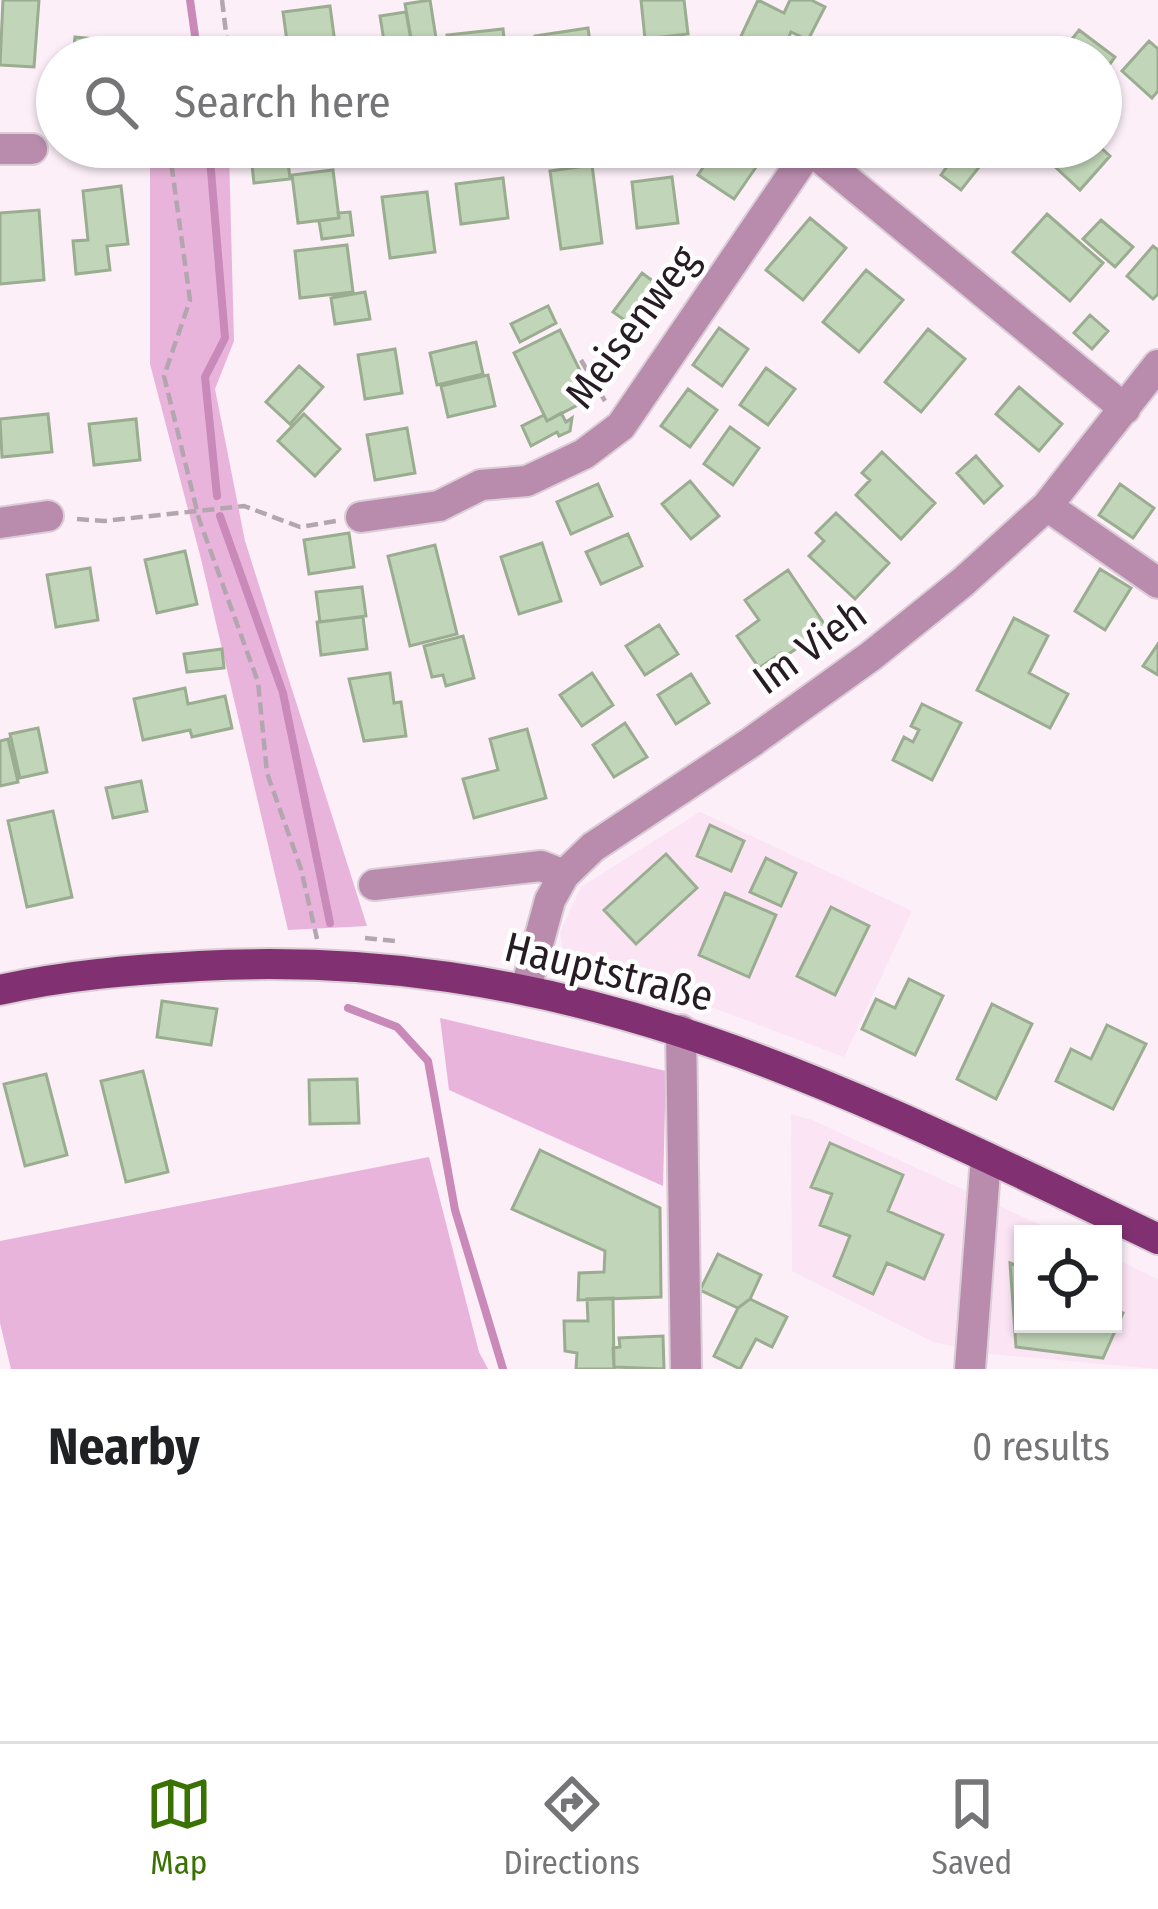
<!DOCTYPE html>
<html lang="en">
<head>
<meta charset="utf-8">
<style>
  :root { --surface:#fff; --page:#f6f6f6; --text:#202124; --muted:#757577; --line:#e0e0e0; --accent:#397202 }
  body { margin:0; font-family:"Fira Sans Condensed",sans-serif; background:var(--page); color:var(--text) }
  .controls { position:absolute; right:36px; bottom:36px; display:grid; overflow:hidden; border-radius:0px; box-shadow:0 3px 9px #0004 }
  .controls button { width:108px; height:108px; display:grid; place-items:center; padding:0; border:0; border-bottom:3px solid var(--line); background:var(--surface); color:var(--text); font:60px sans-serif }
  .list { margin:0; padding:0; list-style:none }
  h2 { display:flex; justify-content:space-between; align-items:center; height:156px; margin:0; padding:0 48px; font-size:51px }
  h2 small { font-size:39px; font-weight:400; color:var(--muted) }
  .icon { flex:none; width:66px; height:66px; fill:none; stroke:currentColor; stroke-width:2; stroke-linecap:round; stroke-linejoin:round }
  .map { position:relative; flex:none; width:1158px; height:1369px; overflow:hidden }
  .search { position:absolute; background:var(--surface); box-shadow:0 3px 9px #0004; left:36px; right:36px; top:36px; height:132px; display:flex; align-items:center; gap:30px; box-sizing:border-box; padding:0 42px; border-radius:66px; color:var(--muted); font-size:45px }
  .sheet { height:372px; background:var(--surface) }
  nav { display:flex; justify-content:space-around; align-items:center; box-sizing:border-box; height:168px; border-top:3px solid var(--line); background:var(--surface); font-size:33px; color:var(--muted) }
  nav a { display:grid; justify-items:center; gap:6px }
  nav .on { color:var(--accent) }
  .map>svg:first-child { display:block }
</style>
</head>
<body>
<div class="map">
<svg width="1158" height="1369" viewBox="0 0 1158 1369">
  <rect width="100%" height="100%" fill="#fceff8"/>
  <path fill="#fbe4f4" d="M 700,812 L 912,911 L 844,1057 L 714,1008 L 564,964 L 560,932 L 581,887 Z
    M 791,1114 L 812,1120 L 1060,1234 L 1023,1234 L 1023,1324 L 1113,1324 L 1113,1258 L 1158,1279 L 1158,1369 L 990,1354 L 933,1342 L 792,1271 Z"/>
  <path fill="#e9b4db" d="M 229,152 L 234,341 L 215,389 L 245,541 L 367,926 L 288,930 L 201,559 L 150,364 L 150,161 Z
    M 440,1018 L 666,1071 L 663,1186 L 449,1090 Z
    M 429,1157 L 479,1352 L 488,1369 L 11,1369 L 0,1323 L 0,1241 Z"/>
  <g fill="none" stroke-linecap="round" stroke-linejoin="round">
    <path stroke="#c989b9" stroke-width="8" d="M 190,0 L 198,57
      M 209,147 L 225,338 L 205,377 L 217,496
      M 220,516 L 283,693 L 330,923
      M 348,1008 L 397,1027 L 428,1061 L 455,1210 L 503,1369"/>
  </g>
  <path fill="#c1d5b8" stroke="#9aad90" stroke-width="3" d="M 3,0 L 39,0 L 34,67 L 0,65 Z
    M 430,0 L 436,38 L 412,43 L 405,4 Z
    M 641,0 L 684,0 L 688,34 L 645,39 Z
    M 758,0 L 784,13 L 790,0 L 811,0 L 825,7 L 808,40 L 791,32 L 780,57 L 746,57 L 734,51 Z
    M 330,6 L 335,43 L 288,49 L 283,12 Z
    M 406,12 L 414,57 L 359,57 L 357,46 L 384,41 L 380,16 Z
    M 588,28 L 592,57 L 538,57 L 535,36 Z
    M 503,29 L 506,57 L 450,57 L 447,35 Z
    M 1079,30 L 1115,57 L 1101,76 L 1101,57 L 1058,57 Z
    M 75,37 L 116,41 L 114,57 L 73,57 Z
    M 1149,41 L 1158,49 L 1158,91 L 1152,98 L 1122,71 Z
    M 717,147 L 742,147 L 761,160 L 734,199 L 698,175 Z
    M 932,147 L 995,147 L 961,190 L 941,175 L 953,158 Z
    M 1067,147 L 1100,147 L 1110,156 L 1080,190 L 1052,164 Z
    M 287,152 L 290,179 L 254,183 L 251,156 Z
    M 592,165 L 602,243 L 561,249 L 550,171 Z
    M 333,170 L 339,218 L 298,223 L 292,175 Z
    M 672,177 L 678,223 L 637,228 L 632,182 Z
    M 503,178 L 508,218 L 461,224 L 456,184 Z
    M 121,186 L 128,244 L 107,246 L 110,270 L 76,274 L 73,241 L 88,240 L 83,191 Z
    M 427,192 L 435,252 L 390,258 L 382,197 Z
    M 39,210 L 44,280 L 0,284 L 0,213 Z
    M 350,212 L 353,235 L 322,239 L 319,221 L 339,218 L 338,213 Z
    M 1047,214 L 1103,263 L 1070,301 L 1013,252 Z
    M 810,218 L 846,248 L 803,300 L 766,270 Z
    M 1101,220 L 1133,247 L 1115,267 L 1083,239 Z
    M 347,245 L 353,292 L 300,298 L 295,251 Z
    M 1153,246 L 1158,250 L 1158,294 L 1153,299 L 1127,276 Z
    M 866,270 L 903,300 L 859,352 L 823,322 Z
    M 642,273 L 672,295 L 644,334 L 613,312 Z
    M 365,292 L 370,319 L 335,324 L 331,298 Z
    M 548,306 L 556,323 L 520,342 L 511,324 Z
    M 1090,315 L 1108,331 L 1092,349 L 1074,333 Z
    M 719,328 L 748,349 L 722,386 L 693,365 Z
    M 928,329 L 965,359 L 921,412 L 885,382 Z
    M 560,330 L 593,397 L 547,421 L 514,353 Z
    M 476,342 L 483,374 L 437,385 L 430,353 Z
    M 395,349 L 402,393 L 365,399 L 358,355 Z
    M 299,366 L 323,387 L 290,424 L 266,402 Z
    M 766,368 L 795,389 L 768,425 L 740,405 Z
    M 488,375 L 495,406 L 448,417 L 441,386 Z
    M 1019,387 L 1062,424 L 1039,451 L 996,414 Z
    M 688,389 L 717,410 L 690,447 L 661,426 Z
    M 561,413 L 566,422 L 572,418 L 570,431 L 559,436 L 557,432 L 531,446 L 522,426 L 544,415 L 547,421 Z
    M 48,414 L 52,452 L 2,457 L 0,419 Z
    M 304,414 L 340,449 L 315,476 L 278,441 Z
    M 136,419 L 140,460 L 94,465 L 89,424 Z
    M 730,427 L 759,448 L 733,485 L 704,464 Z
    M 407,428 L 415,473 L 375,480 L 367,435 Z
    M 882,452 L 935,503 L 901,539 L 856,495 L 870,480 L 862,473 Z
    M 976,456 L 1002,486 L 984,503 L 957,473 Z
    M 690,481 L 719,516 L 691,539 L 662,504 Z
    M 598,484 L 612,516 L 571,534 L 557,502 Z
    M 1120,484 L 1154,508 L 1133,538 L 1099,515 Z
    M 836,513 L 889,563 L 855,599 L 809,556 L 824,541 L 816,533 Z
    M 349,533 L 354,567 L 309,574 L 304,540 Z
    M 628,534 L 642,566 L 601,584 L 586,552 Z
    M 542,543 L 561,601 L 519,614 L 501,557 Z
    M 435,545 L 457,634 L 410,646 L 388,556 Z
    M 185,551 L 197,604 L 157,613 L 145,560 Z
    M 90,568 L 98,620 L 56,627 L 47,575 Z
    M 1100,569 L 1131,588 L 1105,630 L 1075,611 Z
    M 788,570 L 827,628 L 784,657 L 781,653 L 759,668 L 737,636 L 759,620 L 745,600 Z
    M 362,587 L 366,616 L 320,622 L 316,592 Z
    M 363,617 L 367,649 L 321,655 L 317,622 Z
    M 1014,618 L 1048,636 L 1029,673 L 1068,694 L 1050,728 L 977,690 Z
    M 659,625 L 678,654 L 645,675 L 626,646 Z
    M 463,636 L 474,678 L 446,686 L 443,675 L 432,677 L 424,646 Z
    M 1158,644 L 1158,675 L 1143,666 Z
    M 222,649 L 224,668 L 187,672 L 184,654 Z
    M 390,673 L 394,703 L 401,702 L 406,736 L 364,741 L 349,679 Z
    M 592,673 L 613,705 L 582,726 L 560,695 Z
    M 691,674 L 709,703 L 676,724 L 658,695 Z
    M 185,688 L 188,704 L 225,696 L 232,728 L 192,737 L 190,730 L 143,740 L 134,699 Z
    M 922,704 L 961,723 L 932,780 L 893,760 L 904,737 L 913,742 L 919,730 L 911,726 Z
    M 625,723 L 647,757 L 614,777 L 593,745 Z
    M 38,728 L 47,772 L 20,778 L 10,734 Z
    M 527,729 L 546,798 L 474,818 L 463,779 L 498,770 L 490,739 Z
    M 8,739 L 18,782 L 0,786 L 0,741 Z
    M 141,781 L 147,811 L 113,818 L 106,788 Z
    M 53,811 L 72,897 L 27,907 L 8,821 Z
    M 710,825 L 744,841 L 731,871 L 697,856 Z
    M 666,854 L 697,888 L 636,944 L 604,910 Z
    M 766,858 L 796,873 L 781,906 L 750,892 Z
    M 725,893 L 776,915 L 749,977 L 699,955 Z
    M 831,907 L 869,926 L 835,995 L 797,976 Z
    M 909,979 L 943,996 L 915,1055 L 862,1029 L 876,999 L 895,1008 Z
    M 162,1001 L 217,1009 L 211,1045 L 157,1037 Z
    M 992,1004 L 1032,1024 L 996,1099 L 957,1079 Z
    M 1107,1025 L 1146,1044 L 1113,1109 L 1056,1081 L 1071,1049 L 1091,1059 Z
    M 143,1071 L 168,1172 L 126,1182 L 101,1081 Z
    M 46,1074 L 67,1155 L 25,1166 L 4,1084 Z
    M 357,1079 L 359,1123 L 310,1124 L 309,1080 Z
    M 830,1143 L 903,1175 L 888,1211 L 943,1235 L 924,1279 L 887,1263 L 873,1294 L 834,1276 L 850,1236 L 820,1225 L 832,1194 L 811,1187 Z
    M 540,1150 L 660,1208 L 661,1297 L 578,1300 L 579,1273 L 604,1272 L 605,1251 L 512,1209 Z
    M 718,1254 L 761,1275 L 750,1299 L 738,1308 L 700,1290 Z
    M 1010,1263 L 1023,1268 L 1023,1324 L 1113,1324 L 1113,1308 L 1123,1313 L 1103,1358 L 1016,1347 Z
    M 613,1298 L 614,1369 L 576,1369 L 577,1353 L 565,1351 L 564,1321 L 588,1321 L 587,1299 Z
    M 750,1299 L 787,1317 L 772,1347 L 756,1339 L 740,1369 L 714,1356 L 738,1308 Z
    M 663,1336 L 664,1369 L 614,1367 L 613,1348 L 620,1347 L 619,1338 Z"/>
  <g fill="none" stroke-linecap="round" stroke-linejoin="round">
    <defs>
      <path id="minor" d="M 807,147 L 1125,409
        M 0,149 L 32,149
        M 1047,506 L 1158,583
        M 361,517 L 439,506 L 481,485 L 527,481 L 584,454 L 621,426 L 810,149
        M 0,523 L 48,516
        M 374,885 L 541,866 L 564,875
        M 526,988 L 550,900 L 564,875 L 593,847 L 750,743 L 871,656 L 963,582 L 1047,506 L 1158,365
        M 681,1030 L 686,1369
        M 970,1369 L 986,1157"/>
      <path id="major" d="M 0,990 C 65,975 132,970 199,966 C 568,946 837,1085 1158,1239"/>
    </defs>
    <use href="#minor" stroke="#dacdd6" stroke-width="34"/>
    <use href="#major" stroke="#dacdd6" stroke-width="34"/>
    <path stroke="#b3a6af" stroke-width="4.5" stroke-dasharray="12 6" stroke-linecap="butt" d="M 222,0 L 229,57
      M 169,147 L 190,300 L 164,376 L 199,519 L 258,682 L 267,773 L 301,869 L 317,939
      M 581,360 L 605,401
      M 77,519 L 104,521 L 244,506 L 300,527 L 336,521
      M 365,938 L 395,941"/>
    <use href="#minor" stroke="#b98bad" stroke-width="30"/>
    <use href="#major" stroke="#813171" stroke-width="30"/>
  </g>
  <g text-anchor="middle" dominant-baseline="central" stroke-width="9" stroke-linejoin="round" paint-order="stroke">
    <g font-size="42" fill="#271c24" stroke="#fff">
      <text transform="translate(632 327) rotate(-53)">Meisenweg</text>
      <text transform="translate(810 647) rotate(-36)">Im Vieh</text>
      <text transform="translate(609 972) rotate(14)">Hauptstraße</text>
    </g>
  </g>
</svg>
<div class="controls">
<button><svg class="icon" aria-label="locate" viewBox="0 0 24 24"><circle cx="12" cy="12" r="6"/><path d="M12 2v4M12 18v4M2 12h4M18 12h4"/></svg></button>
</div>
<div class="search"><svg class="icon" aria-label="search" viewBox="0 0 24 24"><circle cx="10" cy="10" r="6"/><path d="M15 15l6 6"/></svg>Search here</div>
</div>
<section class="sheet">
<h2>Nearby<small>0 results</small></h2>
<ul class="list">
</ul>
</section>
<nav>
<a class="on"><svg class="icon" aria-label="map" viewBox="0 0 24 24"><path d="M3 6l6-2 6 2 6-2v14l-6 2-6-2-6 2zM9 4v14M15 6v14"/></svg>Map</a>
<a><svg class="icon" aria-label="directions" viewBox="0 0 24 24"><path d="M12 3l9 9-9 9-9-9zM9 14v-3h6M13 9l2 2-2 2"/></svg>Directions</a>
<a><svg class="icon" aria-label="saved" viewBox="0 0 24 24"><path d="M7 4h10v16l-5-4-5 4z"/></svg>Saved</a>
</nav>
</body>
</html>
